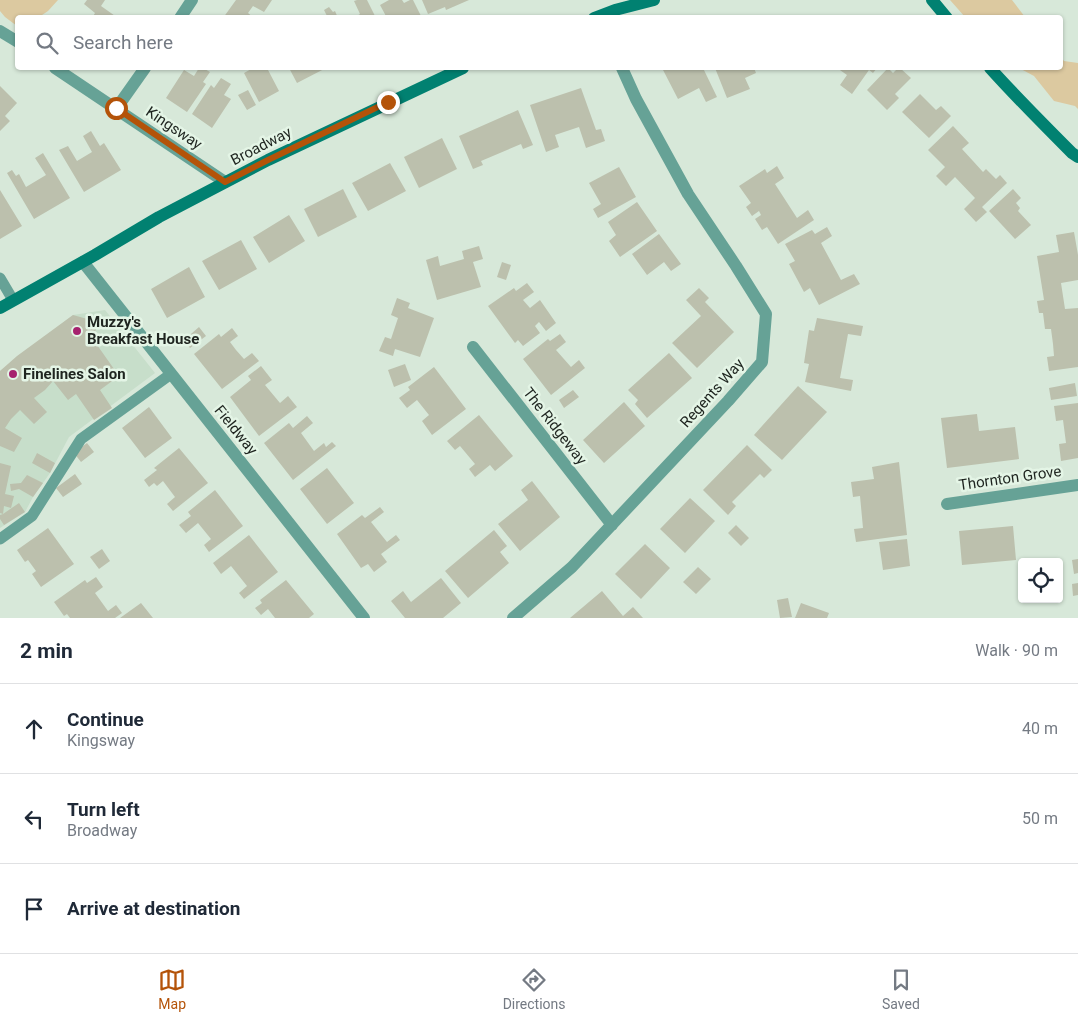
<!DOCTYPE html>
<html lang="en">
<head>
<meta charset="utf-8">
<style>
  :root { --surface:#fff; --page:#f2f2f3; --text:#1f2937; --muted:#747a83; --line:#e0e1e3; --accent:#b45309 }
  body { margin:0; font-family:Roboto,sans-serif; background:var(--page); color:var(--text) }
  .controls { position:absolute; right:15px; bottom:15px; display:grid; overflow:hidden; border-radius:5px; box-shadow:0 1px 4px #0004 }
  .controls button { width:45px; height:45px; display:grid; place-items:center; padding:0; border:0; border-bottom:1px solid var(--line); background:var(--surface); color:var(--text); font:25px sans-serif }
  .stop { position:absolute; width:15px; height:15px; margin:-11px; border:4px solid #b45309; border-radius:50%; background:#fff }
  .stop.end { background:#b45309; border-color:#fff; box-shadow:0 1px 5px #0008 }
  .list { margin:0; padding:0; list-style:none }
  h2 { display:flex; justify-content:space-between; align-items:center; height:65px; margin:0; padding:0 20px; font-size:21px }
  h2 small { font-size:16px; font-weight:400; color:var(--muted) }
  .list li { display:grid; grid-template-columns:32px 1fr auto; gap:15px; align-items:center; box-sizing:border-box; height:90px; padding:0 20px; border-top:1px solid var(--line) }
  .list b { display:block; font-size:19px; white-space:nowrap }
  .list p { margin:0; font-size:16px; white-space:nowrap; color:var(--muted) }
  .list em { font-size:16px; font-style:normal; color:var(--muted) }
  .icon { flex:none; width:28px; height:28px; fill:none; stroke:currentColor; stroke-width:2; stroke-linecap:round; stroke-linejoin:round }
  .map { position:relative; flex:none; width:1078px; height:618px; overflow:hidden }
  .search { position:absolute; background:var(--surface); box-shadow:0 1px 4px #0004; left:15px; right:15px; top:15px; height:55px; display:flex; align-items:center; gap:12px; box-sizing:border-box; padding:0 18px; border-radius:5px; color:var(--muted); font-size:19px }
  .sheet { height:335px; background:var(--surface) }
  nav { display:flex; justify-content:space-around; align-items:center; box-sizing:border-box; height:70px; border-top:1px solid var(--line); background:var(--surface); font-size:14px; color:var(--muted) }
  nav a { display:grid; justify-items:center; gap:2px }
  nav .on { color:var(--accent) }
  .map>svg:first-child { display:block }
</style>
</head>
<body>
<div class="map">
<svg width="1078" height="618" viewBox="0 0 1078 618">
  <rect width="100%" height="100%" fill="#d7e8d9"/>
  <path fill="#c7deca" d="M 105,310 L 155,373 L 69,437 L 50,473 L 33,497 L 25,512 L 0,528 L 0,371 L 73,315 Z"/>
  <path fill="#dcc9a0" d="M 0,0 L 58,0 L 48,11 L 39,17 L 18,18 L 17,26 L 5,17 L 0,11 Z
    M 950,0 L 1012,0 L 1025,17 L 965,17 Z
    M 1061,57 L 1064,61 L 1078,63 L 1078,109 L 1075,106 L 1054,101 L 1034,76 L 1019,68 L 1060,68 Z"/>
  <path fill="#bcc0ad" d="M 87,0 L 105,0 L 101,6 L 118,18 L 92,18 L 95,13 L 84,4 Z
    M 236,0 L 272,0 L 264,12 L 253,6 L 248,13 L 254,18 L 223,18 Z
    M 357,0 L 367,0 L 376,18 L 354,18 L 360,14 L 354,1 Z
    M 389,0 L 402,0 L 404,3 L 410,0 L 413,0 L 421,16 L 418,18 L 387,18 L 380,5 Z
    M 422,0 L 469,0 L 446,10 L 445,7 L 428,14 Z
    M 329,7 L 333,12 L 335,11 L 338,18 L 328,18 L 324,10 Z
    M 199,68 L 203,68 L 210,72 L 203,82 L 206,84 L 187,112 L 166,98 L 184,70 L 194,76 Z
    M 253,68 L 267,68 L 279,91 L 259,102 L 244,73 Z
    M 289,68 L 326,68 L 297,83 Z
    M 662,68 L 703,68 L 717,97 L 706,102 L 699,88 L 678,99 Z
    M 715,68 L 754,68 L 756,73 L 745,78 L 750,89 L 727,98 Z
    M 837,68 L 877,68 L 873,73 L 869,70 L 852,94 L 840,85 L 847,75 Z
    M 888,68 L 893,73 L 898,68 L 900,68 L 911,78 L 895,94 L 899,98 L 887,110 L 867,90 Z
    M 221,78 L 231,84 L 224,95 L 231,99 L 212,128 L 192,114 L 211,85 L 214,88 Z
    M 0,86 L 17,103 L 5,116 L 10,121 L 0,131 Z
    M 581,88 L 596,130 L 601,129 L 605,141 L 586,148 L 579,127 L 555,135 L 559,147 L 546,152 L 530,105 Z
    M 248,90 L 256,105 L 247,110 L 238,95 Z
    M 920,94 L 936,110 L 941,106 L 951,116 L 929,138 L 902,112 Z
    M 518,110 L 533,145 L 523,149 L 521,144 L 481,161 L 483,165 L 473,169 L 459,136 Z
    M 953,126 L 969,143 L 962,149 L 973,161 L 983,172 L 986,169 L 996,179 L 1000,175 L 1007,183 L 982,207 L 987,212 L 976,222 L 964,209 L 975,198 L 955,177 L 946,186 L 936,176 L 945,167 L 928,150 Z
    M 91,131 L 100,146 L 104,143 L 121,170 L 84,192 L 59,150 L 68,146 L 77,161 L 92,152 L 83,136 Z
    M 442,138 L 457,169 L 419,188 L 404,157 Z
    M 43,153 L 70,198 L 34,219 L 7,173 L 12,170 L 16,176 L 19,174 L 26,187 L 46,175 L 35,158 Z
    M 390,163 L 406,191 L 368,211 L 352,183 Z
    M 777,166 L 784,178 L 775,184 L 797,218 L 808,210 L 814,220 L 778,244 L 767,227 L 762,230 L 755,219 L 761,215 L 759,211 L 752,216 L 746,207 L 751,203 L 739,186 L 765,169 L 767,173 Z
    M 619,167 L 636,197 L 598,218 L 593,209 L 601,204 L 589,183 Z
    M 343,189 L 357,217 L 318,237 L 304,209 Z
    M 1013,189 L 1021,198 L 1016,203 L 1020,208 L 1018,211 L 1031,225 L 1015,239 L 989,211 Z
    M 0,190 L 22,226 L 0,239 Z
    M 637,202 L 657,231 L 620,257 L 609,241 L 616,235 L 608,222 Z
    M 289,215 L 305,241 L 269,263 L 253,237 Z
    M 827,227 L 832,236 L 821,243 L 841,280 L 854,274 L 860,284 L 819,305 L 810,288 L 804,292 L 789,264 L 795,261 L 785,244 L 812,230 L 815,234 Z
    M 1074,232 L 1078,255 L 1078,280 L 1061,283 L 1065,309 L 1078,308 L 1078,367 L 1049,371 L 1047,357 L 1054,356 L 1053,344 L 1051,329 L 1045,329 L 1043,313 L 1039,313 L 1037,301 L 1044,300 L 1037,256 L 1059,252 L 1056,235 Z
    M 659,234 L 681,264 L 671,271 L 664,262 L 647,275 L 632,254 Z
    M 241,240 L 257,269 L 219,290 L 202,261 Z
    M 479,246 L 483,259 L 473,262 L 481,287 L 437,300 L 426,260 L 438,256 L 440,266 L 464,259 L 462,251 Z
    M 502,262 L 511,265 L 506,280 L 497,277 Z
    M 189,267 L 205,297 L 167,318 L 151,289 Z
    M 527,283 L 534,292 L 523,300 L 530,308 L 540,300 L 556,323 L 546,331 L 539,322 L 535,326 L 540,333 L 523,346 L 518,340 L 515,343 L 488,306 L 514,288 L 516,291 Z
    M 699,288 L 709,298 L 705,302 L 734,332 L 697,368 L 672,343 L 701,316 L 686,300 Z
    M 397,298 L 410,303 L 408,308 L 434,318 L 420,357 L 395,349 L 393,356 L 379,351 L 385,337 L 391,339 L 398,318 L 391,315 Z
    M 73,315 L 91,320 L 96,330 L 90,335 L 119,376 L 100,390 L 112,408 L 94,420 L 76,394 L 68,400 L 53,381 L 45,390 L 34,398 L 47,412 L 34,424 L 20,410 L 11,419 L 5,428 L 22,438 L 14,452 L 0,446 L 0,371 L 17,356 Z
    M 817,318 L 863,326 L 861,336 L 848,334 L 840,378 L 853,380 L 851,391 L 805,382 L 809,364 L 804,363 L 809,330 L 814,331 Z
    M 199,327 L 206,336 L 190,348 L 184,340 Z
    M 232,328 L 238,336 L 230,342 L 236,350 L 244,359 L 252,353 L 259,361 L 222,389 L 194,354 L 219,334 L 221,337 Z
    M 560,334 L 566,342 L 556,350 L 571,367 L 579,360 L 585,368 L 551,395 L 523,359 L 548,339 L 550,341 Z
    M 669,353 L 692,378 L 647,418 L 635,404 L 638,400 L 628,390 Z
    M 405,364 L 411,380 L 394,387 L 388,370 Z
    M 261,366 L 272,380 L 265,385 L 280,403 L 288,396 L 297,407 L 259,436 L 230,397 L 251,380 L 248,376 Z
    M 434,367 L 466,409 L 432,435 L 422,421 L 429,415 L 417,400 L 407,408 L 399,398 L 410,390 L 408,387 Z
    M 1075,383 L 1077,396 L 1051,400 L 1049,388 Z
    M 798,386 L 827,412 L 782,460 L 754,435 Z
    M 573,390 L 579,397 L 564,408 L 559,400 Z
    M 624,402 L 645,426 L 604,463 L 583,440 Z
    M 1078,403 L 1078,458 L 1061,461 L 1059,444 L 1066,443 L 1063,420 L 1056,421 L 1054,406 Z
    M 149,407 L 172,438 L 145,458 L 122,428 Z
    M 977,414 L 979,431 L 1015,427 L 1019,459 L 947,468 L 941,418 Z
    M 479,415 L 513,456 L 495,471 L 490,465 L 475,477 L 469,469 L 475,464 L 460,446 L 455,450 L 447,441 Z
    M 307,416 L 313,423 L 301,433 L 314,451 L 324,443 L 326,447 L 332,442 L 336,446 L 293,480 L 264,443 L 289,423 L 293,428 Z
    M 87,443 L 94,452 L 81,462 L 74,453 Z
    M 747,445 L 772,470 L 764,478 L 760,474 L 732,502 L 736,506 L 728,515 L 703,490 Z
    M 179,448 L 208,483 L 173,511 L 167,504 L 175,497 L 163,481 L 157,486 L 154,483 L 149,487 L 144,480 L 157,470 L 154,468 Z
    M 37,453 L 55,463 L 50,473 L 32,463 Z
    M 899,462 L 907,535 L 856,542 L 854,529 L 863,528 L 860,496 L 853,497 L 851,482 L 874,479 L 872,467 Z
    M 0,463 L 11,466 L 5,494 L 14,496 L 11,508 L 4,506 L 3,514 L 19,503 L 25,512 L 4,525 L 0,519 L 0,515 L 3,514 L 0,513 Z
    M 327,468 L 354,503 L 327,524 L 300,489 Z
    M 75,474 L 82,484 L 63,497 L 56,488 Z
    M 27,475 L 43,483 L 33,497 L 19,489 L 11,491 L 10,484 L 21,483 Z
    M 532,481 L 560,517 L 520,551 L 498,524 L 528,500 L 521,490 Z
    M 215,490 L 243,526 L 209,552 L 204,545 L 211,539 L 198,523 L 186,533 L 179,525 L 191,516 L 188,512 Z
    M 690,498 L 715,521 L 685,553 L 660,529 Z
    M 380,507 L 384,512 L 371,522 L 387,542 L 396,535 L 400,540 L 381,554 L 387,562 L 374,572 L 368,564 L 361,568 L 337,534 L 362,515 L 365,518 Z
    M 736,525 L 749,538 L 741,546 L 728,533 Z
    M 1013,526 L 1016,560 L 962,565 L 959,531 Z
    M 48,528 L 74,564 L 41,587 L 32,574 L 36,571 L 28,560 L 25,562 L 17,550 Z
    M 494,530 L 507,546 L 500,552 L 509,563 L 468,598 L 445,571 Z
    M 249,535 L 278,572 L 244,599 L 239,593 L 247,586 L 231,566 L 221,574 L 213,563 Z
    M 907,539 L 910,566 L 883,570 L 879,542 Z
    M 645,544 L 670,568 L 641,599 L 615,574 Z
    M 102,549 L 110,561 L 99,569 L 90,557 Z
    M 1078,559 L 1078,573 L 1074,574 L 1072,560 Z
    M 698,567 L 711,579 L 696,594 L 683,582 Z
    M 96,577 L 103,587 L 95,593 L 108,611 L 116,605 L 122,613 L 115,618 L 70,618 L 67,614 L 64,616 L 54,602 L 85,580 L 87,583 Z
    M 441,578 L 461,603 L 443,618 L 405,618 L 391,601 L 403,591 L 411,602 Z
    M 286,580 L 314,614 L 309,618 L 275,618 L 268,609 L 261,615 L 255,608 L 262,603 L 260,600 Z
    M 1078,583 L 1078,595 L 1073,596 L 1072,584 Z
    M 602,591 L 623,616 L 633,607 L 643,618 L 570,618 Z
    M 788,598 L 792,617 L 780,618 L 777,600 Z
    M 141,603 L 153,618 L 120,618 Z
    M 801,603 L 829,613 L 827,618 L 795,618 Z"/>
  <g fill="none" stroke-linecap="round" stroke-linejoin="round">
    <path stroke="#66a296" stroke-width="11" d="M 0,278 L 13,300
      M 0,539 L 32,516 L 81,439 L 171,374"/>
    <path stroke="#66a296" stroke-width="12" d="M 180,18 L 192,0
      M 0,31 L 18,42
      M 55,68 L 225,182
      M 116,109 L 145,68
      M 83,262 L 364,618
      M 473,347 L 612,525
      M 947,504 L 1078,485
      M 513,618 L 572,567 L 728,401 L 762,362 L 766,314 L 736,266 L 688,194 L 636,99 L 622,68"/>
    <path stroke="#018171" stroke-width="12" d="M 932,0 L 947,18
      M 594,18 L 615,10 L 654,0
      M 990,68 C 1016,97 1044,125 1072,153 L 1078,157
      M 0,308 L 95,255 L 159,217 L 268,160 L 463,68"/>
  </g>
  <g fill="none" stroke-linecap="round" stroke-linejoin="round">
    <path stroke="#b45309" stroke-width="6" d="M 116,108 L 225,182 L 268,160 L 388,102"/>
  </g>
  <g fill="#a6226e" stroke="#e4f5e6" stroke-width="2">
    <circle cx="77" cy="331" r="5"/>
    <circle cx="13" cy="374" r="5"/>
  </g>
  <g text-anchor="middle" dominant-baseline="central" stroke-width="5" stroke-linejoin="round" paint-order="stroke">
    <g font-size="15" fill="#1e241f" stroke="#e4f5e6">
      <text transform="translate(174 128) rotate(34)">Kingsway</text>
      <text transform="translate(261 146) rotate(-27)">Broadway</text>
      <text transform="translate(712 393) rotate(-48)">Regents Way</text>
      <text transform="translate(555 426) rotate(52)">The Ridgeway</text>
      <text transform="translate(236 430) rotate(51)">Fieldway</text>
      <text transform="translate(1010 478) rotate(-8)">Thornton Grove</text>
    </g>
    <g font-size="15" font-weight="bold" fill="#1e241f" stroke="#e4f5e6" text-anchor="start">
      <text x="87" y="322">Muzzy's<tspan x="87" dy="17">Breakfast House</tspan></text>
      <text x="23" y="374">Finelines Salon</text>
    </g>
  </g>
</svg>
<div class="controls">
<button><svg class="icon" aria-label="locate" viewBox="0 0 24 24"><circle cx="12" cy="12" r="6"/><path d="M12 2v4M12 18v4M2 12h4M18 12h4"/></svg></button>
</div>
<div class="stop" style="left:116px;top:108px"></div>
<div class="stop end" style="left:388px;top:102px"></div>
<div class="search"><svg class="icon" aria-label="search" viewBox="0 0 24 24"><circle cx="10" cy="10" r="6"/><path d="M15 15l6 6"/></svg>Search here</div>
</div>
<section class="sheet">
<h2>2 min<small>Walk · 90 m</small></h2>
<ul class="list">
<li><svg class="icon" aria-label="ahead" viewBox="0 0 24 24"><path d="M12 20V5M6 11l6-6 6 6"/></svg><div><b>Continue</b><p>Kingsway</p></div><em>40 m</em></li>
<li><svg class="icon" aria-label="left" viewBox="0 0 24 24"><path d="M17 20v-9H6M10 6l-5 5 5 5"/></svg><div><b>Turn left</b><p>Broadway</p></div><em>50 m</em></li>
<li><svg class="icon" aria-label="arrive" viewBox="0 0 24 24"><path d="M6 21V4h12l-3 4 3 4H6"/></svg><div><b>Arrive at destination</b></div></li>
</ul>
</section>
<nav>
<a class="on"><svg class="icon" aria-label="map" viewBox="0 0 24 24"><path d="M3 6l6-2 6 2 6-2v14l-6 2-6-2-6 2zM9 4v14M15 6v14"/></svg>Map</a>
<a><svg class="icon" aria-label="directions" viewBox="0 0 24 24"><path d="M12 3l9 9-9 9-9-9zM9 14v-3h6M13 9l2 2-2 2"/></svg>Directions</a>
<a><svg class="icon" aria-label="saved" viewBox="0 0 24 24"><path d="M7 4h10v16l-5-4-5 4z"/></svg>Saved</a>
</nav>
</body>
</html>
